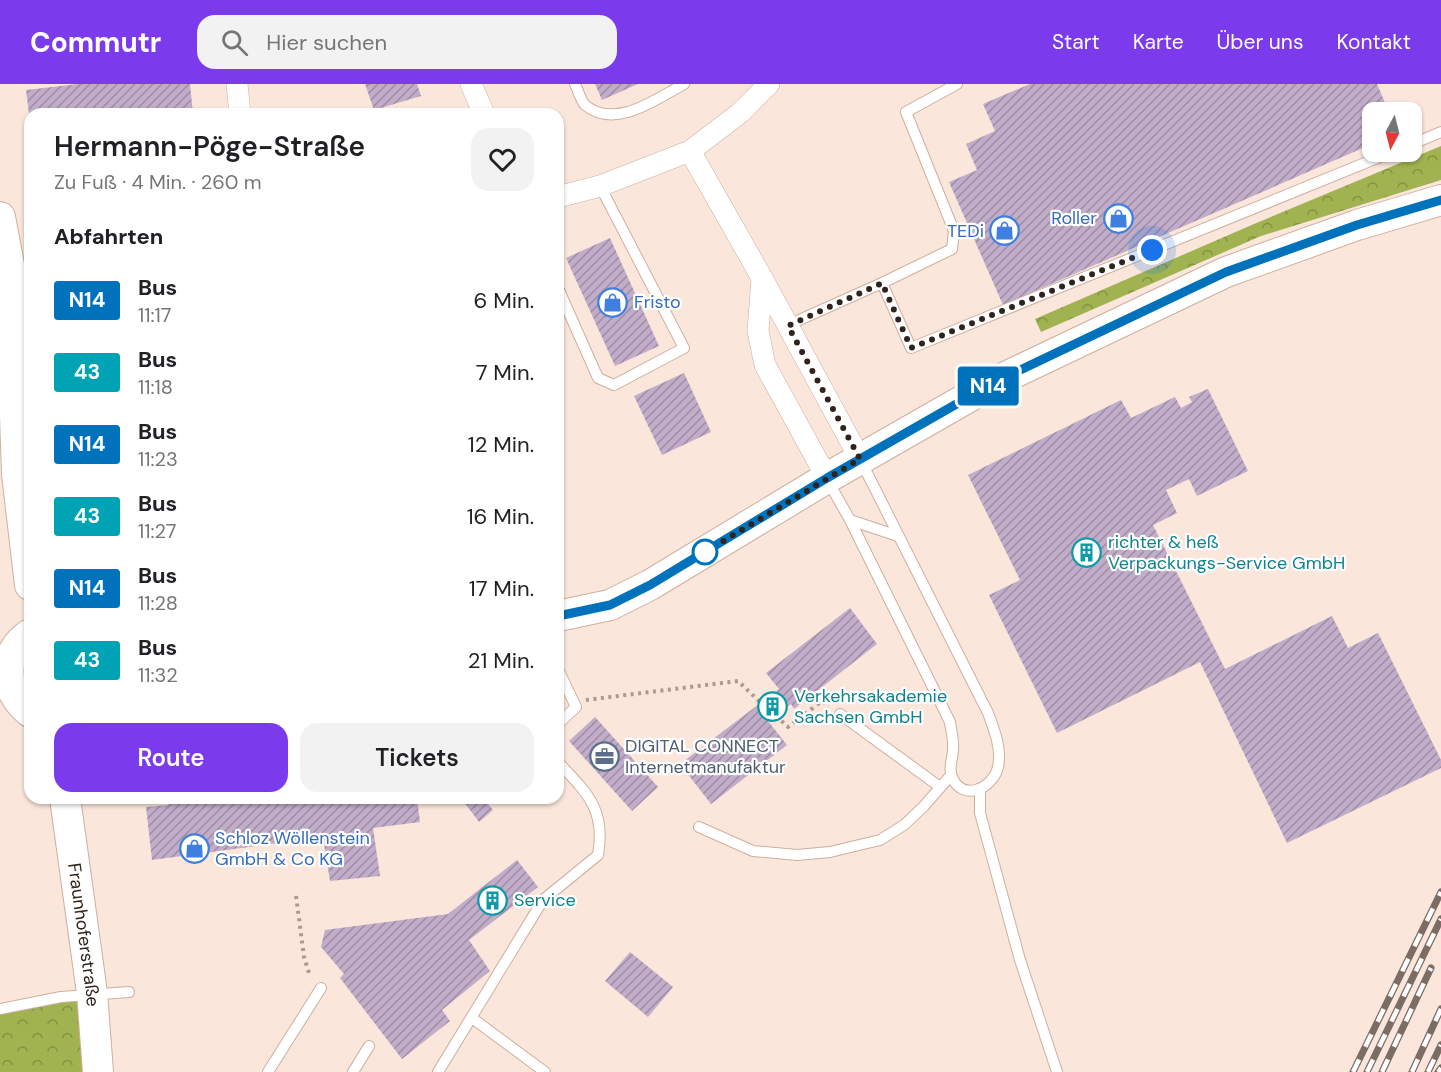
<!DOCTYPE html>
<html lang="de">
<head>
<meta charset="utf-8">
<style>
  :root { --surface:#fff; --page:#f2f2f2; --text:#202124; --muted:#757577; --accent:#7c3aed }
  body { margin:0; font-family:"DM Sans",sans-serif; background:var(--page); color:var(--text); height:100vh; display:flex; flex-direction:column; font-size:22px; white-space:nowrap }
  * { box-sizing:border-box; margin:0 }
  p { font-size:20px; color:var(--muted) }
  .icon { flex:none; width:33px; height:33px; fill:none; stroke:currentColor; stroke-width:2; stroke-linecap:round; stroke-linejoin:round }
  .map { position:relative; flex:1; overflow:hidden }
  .drawer { position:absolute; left:24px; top:24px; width:540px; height:696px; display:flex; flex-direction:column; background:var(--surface); border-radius:18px; box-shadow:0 2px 4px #0004 }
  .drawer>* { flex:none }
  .badge { padding:0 12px; border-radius:4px; font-size:21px; line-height:39px }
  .needle { width:39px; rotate:187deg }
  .fabs { position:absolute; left:1362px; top:18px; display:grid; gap:12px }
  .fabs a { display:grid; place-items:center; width:60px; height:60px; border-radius:12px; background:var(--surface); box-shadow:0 2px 4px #0004; font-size:30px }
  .you { position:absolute; width:30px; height:30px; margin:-15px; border:4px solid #fff; border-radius:50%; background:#1a73e8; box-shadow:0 0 0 9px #1a73e833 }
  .map>.badge { position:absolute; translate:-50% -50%; box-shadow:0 0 0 3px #fff }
  h2 { padding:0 30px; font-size:22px; line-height:54px }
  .round { display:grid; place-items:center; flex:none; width:63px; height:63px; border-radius:18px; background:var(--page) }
  .head { display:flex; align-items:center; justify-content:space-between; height:102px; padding:0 30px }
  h1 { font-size:28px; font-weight:600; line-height:45px }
  .cta { display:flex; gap:12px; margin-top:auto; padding:12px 30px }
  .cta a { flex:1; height:69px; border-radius:18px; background:var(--accent); color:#fff; font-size:24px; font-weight:600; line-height:69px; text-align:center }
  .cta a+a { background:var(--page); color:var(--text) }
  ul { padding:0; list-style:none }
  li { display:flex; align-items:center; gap:18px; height:72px; padding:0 30px }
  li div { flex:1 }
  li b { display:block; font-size:22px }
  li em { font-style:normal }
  li .badge { min-width:66px; font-weight:700; text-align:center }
  header { display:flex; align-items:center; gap:36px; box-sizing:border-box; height:84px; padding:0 30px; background:var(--accent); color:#fff }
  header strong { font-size:28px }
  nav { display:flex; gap:33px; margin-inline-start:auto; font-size:21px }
  .search { width:420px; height:54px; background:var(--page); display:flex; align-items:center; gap:15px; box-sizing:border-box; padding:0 21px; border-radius:18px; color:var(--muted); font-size:22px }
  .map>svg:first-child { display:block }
</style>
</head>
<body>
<header>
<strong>Commutr</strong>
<div class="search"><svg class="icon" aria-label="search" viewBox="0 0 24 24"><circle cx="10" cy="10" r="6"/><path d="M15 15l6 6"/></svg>Hier suchen</div>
<nav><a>Start</a><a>Karte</a><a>Über uns</a><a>Kontakt</a></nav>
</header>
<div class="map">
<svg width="1441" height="988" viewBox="0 0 1441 988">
  <defs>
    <pattern id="forest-crowns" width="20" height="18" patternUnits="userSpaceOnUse" patternTransform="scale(1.5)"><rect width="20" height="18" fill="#a0b350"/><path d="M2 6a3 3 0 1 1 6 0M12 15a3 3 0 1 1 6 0" fill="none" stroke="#839142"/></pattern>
    <pattern id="building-hatch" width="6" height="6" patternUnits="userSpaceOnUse" patternTransform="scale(1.5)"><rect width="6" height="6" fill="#c1adc9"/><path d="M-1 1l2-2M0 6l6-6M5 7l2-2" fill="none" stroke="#9d8ca2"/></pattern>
  </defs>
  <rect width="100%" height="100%" fill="#fae6db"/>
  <path fill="url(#forest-crowns)" d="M1441,62V96L1261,152L1041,248L1035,235L1254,140Z
    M92,909L98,988H0V925Z"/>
  <path fill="url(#building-hatch)" d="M78,0H190L193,30H29L26,6Z
    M365,0H417L421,12L374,26Z
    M595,0H638L602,16Z
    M1030,0H1377L1389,28H1372V60L1003,221L949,98L977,86L966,60L995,47L983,20Z
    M610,154L659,262L615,282L566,174Z
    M684,289L711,348L662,371L634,312Z
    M1208,305L1248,387L1197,412L1189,395L1166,406L1177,429L1153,441L1225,585L1332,532L1348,564L1378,549L1441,676V684L1287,759L1200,578L1057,649L989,511L1020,496L968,391L1121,316L1131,334L1175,313L1181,324L1192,318L1189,313Z
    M850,524L877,560L794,625L791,620L768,637L787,661L711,720L680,680L779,605L766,589Z
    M595,633L658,703L632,727L569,657Z
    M168,714H417L420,738L373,744L380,792L330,797L323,753L152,776L146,723L169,721Z
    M461,714H483L493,726L479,738Z
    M517,776L538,803L469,856L490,887L442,926L450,937L402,975L340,894L344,890L321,863L325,846L448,830Z
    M630,868L673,903L648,933L605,897Z"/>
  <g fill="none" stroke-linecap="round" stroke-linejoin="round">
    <defs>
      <path id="lane" d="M575,0C578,6 581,17 585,21C615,46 656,15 684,0
        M1412,60L1441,48
        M882,199L911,264L1392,68
        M558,204L598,294L614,301L684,264L600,102
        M788,241L882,199L952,165L954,147L906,28L957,0
        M828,397L850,436L950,638C951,647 954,656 953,665C953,674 948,684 952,693C962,718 993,705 998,683C1002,665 994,645 988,629L861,377
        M850,436L898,452
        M558,585L576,623L558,640
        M840,630L940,703
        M980,706V729L1020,876L1057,988
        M699,743L753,767L797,771L830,768L880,756L904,741L924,722L951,691
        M0,925L61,913L129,908
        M472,934L545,988
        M268,988L321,904
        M353,988L369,962
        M438,988L543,816L598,771C606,725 587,709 558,678"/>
      <path id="street" d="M237,0L240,30
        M471,0L484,30
        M690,67L762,194L860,375
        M558,113L600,102L690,67L740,29L769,0
        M762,194L758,247L765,281L827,394"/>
      <g id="secondary">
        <path d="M0,133L10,186L17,390L30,501"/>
        <path d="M558,532L610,521L650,501L827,394L995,298L1226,188L1357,141L1441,116"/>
        <path d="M30,550C0,570 3,607 30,628"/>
        <path id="s1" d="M65,714L92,909L98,988"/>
      </g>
    </defs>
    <use href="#lane" stroke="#cfaf9d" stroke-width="12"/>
    <use href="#street" stroke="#cfaf9d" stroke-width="22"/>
    <use href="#secondary" stroke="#cfaf9d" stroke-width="32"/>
    <path stroke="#ab9a91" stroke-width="4" stroke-dasharray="3 4.5" stroke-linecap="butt" d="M586,616L738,597L761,619
      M776,632L788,643L822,617L829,622
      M296,812L304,873L309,889"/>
    <use href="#lane" stroke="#fff" stroke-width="10"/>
    <use href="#street" stroke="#fff" stroke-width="21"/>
    <use href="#secondary" stroke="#fff" stroke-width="30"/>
    <defs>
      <path id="rail" d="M1353,988L1441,808
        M1367,988L1441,835
        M1382,988L1431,884
        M1412,988L1441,925
        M1428,988L1441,961
        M1438,988L1441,984"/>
    </defs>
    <use href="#rail" stroke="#7b6c64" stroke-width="7"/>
    <use href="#rail" stroke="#fff" stroke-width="4.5" stroke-dasharray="14" stroke-linecap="butt"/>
  </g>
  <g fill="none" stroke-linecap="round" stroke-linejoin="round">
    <defs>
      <path id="line" d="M558,532L610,521L650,501L827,394L995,298L1226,188L1357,141L1441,116"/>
    </defs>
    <use href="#line" stroke="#fff" stroke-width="14"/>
    <use href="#line" stroke="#0072bc" stroke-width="9"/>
    <path stroke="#2f231c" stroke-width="6" stroke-dasharray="0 10.8" d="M705,468L860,375L788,242L882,199L911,264L1152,166"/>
  </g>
  <defs>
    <symbol id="shop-ring" viewBox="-11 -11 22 22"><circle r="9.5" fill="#fff" stroke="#3f7fe0" stroke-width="1.5"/><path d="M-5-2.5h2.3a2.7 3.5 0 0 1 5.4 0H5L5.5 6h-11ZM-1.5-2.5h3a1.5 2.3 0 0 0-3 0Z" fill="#3f7fe0"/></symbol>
    <symbol id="building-ring" viewBox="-11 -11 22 22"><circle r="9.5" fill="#fff" stroke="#0f9aa8" stroke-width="1.5"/><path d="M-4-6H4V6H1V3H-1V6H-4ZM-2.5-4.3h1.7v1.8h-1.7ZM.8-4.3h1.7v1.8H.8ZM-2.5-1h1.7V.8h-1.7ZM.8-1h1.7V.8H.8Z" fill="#0f9aa8"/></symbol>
    <symbol id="office-ring" viewBox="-11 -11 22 22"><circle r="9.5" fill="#fff" stroke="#5c6f8a" stroke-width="1.5"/><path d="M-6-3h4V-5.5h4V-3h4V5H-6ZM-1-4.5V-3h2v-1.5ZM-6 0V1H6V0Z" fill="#5c6f8a"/></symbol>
  </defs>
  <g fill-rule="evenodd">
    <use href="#shop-ring" x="1102" y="118" width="33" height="33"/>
    <use href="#shop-ring" x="988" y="130" width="33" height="33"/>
    <use href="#shop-ring" x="596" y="202" width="33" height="33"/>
    <use href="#building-ring" x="1070" y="452" width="33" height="33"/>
    <use href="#building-ring" x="756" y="606" width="33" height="33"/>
    <use href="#office-ring" x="588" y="656" width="33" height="33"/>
    <use href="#shop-ring" x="178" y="748" width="33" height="33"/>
    <use href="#building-ring" x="476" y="800" width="33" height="33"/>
  </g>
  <circle fill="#fff" stroke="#0072bc" stroke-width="3" cx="705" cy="468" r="12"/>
  <g text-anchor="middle" stroke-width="4.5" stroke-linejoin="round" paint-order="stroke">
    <g font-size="18" fill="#366cbe" stroke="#fff" text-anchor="end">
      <text x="1097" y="140">Roller</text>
      <text x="984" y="153">TEDi</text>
      <text x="634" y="224" text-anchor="start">Fristo</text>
      <text x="215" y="760" text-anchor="start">Schloz Wöllenstein<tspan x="215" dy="21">GmbH &amp; Co KG</tspan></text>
    </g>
    <g font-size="18" fill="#0d838f" stroke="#fff" text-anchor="start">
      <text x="1108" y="464">richter &amp; heß<tspan x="1108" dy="21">Verpackungs-Service GmbH</tspan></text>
      <text x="794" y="618">Verkehrsakademie<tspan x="794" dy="21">Sachsen GmbH</tspan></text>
      <text x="514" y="822">Service</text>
    </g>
    <g font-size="18" fill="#4e5e75" stroke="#fff" text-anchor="start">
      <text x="625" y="668">DIGITAL CONNECT<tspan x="625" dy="21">Internetmanufaktur</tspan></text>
    </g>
    <g font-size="18" fill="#2f231c" stroke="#fff">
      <text dy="6" stroke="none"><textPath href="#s1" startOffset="138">Fraunhoferstraße</textPath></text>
    </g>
  </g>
</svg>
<div class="fabs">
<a><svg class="needle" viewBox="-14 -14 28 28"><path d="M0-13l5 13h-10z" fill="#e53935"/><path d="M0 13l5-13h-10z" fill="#757577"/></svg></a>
</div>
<div class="you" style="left:1152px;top:166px"></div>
<b class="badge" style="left:988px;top:302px;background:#0072bc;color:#fff">N14</b>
<section class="drawer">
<div class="head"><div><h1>Hermann-Pöge-Straße</h1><p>Zu Fuß · 4 Min. · 260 m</p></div><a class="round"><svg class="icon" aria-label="heart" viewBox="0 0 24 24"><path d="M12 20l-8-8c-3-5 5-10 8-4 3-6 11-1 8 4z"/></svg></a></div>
<h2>Abfahrten</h2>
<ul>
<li><span class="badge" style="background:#0072bc;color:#fff">N14</span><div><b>Bus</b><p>11:17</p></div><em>6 Min.</em></li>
<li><span class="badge" style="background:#00a3b4;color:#fff">43</span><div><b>Bus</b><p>11:18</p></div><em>7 Min.</em></li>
<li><span class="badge" style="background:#0072bc;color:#fff">N14</span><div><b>Bus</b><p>11:23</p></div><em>12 Min.</em></li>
<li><span class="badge" style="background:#00a3b4;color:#fff">43</span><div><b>Bus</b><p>11:27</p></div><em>16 Min.</em></li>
<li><span class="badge" style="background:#0072bc;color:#fff">N14</span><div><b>Bus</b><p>11:28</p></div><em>17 Min.</em></li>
<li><span class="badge" style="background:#00a3b4;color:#fff">43</span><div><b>Bus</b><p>11:32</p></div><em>21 Min.</em></li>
</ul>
<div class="cta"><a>Route</a><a>Tickets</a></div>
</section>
</div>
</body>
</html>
